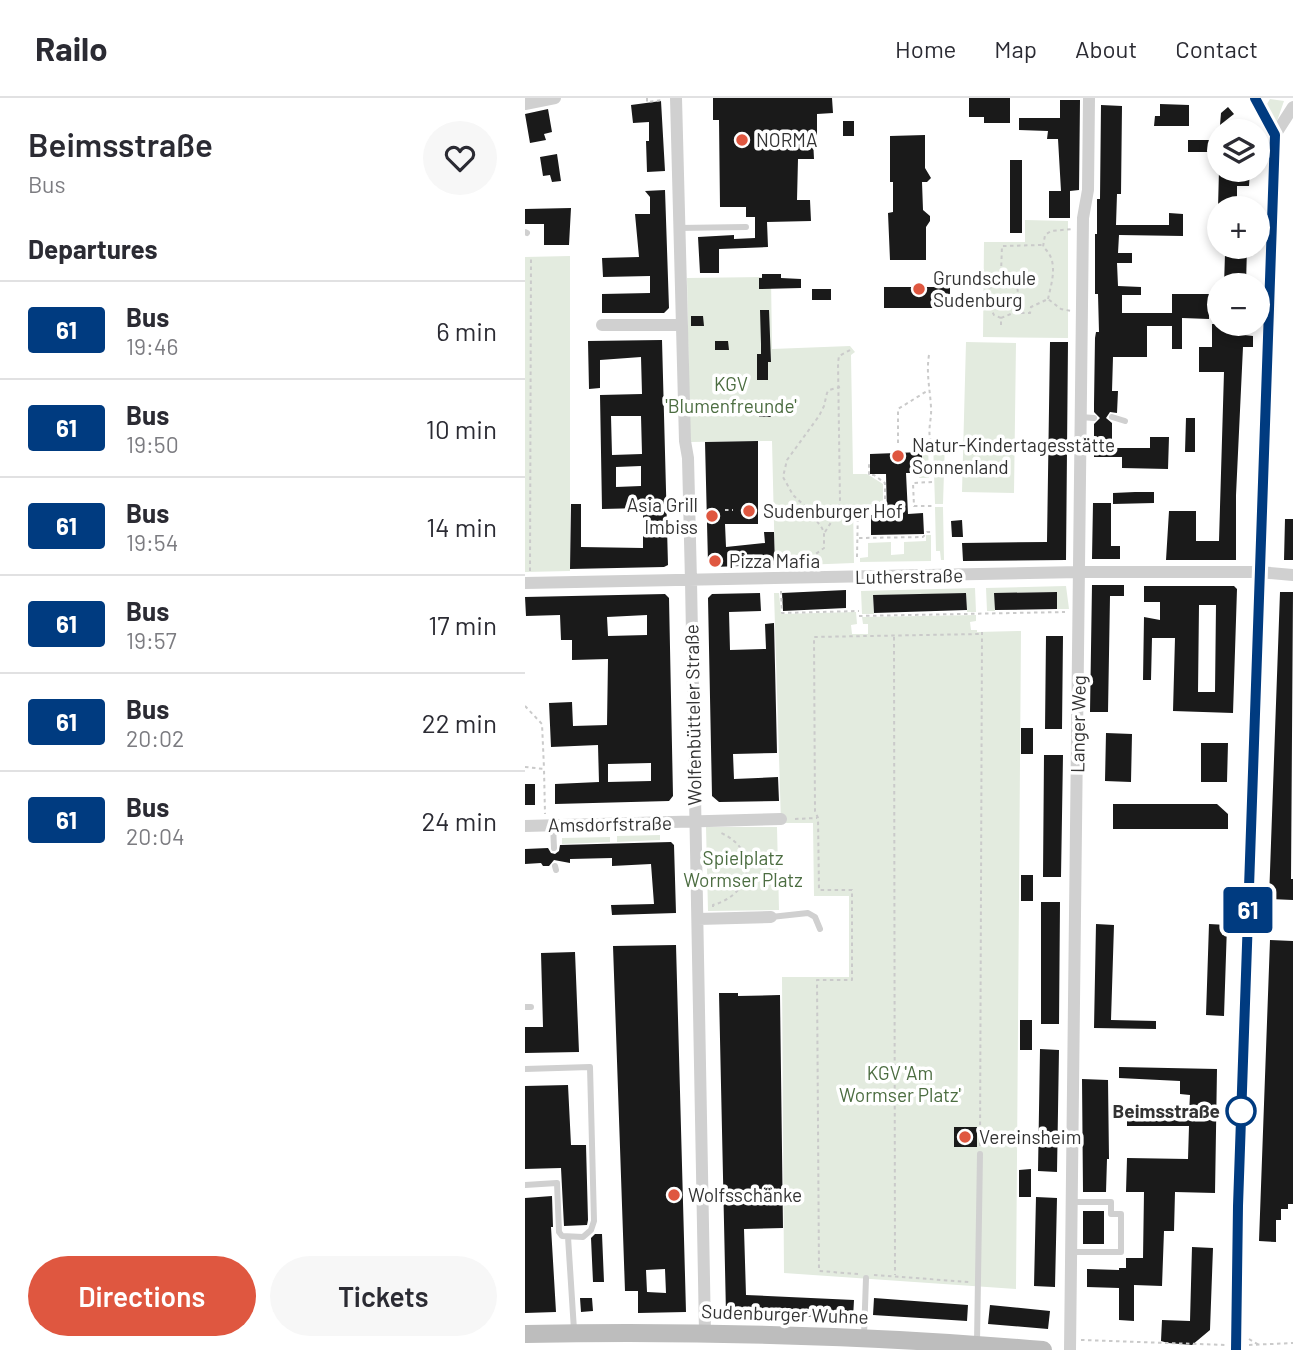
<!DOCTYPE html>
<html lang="en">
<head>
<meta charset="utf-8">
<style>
  :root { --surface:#fff; --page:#f7f7f7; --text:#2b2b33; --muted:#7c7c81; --line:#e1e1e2; --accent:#df5740 }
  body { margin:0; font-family:Barlow,sans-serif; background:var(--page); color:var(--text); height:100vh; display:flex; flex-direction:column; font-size:26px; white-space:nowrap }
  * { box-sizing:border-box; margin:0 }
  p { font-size:23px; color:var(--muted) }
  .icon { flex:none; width:38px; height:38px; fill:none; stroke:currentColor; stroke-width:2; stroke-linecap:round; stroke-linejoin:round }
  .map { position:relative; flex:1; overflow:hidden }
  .side { display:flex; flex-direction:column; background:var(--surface); width:525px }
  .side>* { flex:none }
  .badge { padding:0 14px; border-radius:5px; font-size:24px; line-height:46px }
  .tools { position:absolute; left:682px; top:21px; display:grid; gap:14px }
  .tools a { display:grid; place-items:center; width:63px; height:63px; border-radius:50%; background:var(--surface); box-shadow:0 4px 10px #0003; font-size:35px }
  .map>.badge { position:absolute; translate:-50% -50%; box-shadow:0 0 0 4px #fff }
  h2 { padding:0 28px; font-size:26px; line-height:63px }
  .round { display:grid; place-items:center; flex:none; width:74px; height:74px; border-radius:37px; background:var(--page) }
  .overview { display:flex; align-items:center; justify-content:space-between; height:119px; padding:0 28px }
  h1 { font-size:33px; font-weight:600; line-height:52px }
  .button { display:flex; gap:14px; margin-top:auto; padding:14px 28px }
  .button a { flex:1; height:80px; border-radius:42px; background:var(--accent); color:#fff; font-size:28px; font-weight:600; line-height:80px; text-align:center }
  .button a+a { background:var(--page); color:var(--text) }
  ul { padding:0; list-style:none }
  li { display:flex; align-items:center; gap:21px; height:98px; padding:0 28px; border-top:2px solid var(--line) }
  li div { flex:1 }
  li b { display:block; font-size:26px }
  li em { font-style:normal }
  li .badge { min-width:77px; font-weight:700; text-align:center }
  header { display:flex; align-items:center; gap:42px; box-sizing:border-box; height:98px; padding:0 35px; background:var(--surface); border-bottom:2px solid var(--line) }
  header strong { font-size:33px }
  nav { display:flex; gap:38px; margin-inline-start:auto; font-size:24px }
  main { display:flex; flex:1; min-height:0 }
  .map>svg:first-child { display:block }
</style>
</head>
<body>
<header>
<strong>Railo</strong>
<nav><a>Home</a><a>Map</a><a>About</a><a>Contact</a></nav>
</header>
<main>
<section class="side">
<div class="overview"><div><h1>Beimsstraße</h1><p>Bus</p></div><a class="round"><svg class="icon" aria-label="heart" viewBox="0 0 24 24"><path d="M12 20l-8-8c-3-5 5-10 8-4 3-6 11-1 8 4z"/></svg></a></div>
<h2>Departures</h2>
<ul>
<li><span class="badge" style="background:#003b80;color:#fff">61</span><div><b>Bus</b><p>19:46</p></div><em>6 min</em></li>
<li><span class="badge" style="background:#003b80;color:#fff">61</span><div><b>Bus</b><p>19:50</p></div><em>10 min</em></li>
<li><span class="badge" style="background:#003b80;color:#fff">61</span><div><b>Bus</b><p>19:54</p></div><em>14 min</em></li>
<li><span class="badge" style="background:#003b80;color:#fff">61</span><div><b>Bus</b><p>19:57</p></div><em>17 min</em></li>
<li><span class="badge" style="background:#003b80;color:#fff">61</span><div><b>Bus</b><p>20:02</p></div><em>22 min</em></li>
<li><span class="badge" style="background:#003b80;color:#fff">61</span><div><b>Bus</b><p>20:04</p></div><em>24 min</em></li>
</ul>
<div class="button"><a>Directions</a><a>Tickets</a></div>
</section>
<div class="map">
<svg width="768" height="1252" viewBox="0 0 768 1252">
  <rect width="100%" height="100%" fill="#fff"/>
  <path fill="#e3ebdf" d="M745,1L759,3L752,23L746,22L742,6Z
    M500,122L543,123V240L458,239L459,144H500Z
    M45,158V473L0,474V159Z
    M246,179L247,251L325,248L330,254L326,257L328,376H342L358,386V406L328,407L329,465L250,468L247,343L165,344L162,180Z
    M441,244L491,245L489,395L437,394Z
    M408,342H420L418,406H410Z
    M403,346L404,380H394V375L397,374V347Z
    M410,409H418L419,462H416L415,453H411Z
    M401,437H406V463L335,464V460L343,459V445L366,444V457L379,456V444L401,443Z
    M541,488L544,511H532V494L470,495V513H462L461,490Z
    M450,490L451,514H442L441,495L348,498L349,516H337L336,493Z
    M249,495H254L256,516L331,514L332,526L326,527L327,536H343V526H338L337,519L451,517V523L445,524L446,532H452V534L496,533L491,1191L259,1175L257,879H324V798H289L288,725H256Z
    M181,729H252L254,812L183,813Z
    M135,737V742L92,744V738Z
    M85,739V744L37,746V740Z"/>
  <path fill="#1a1a1a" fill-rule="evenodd" d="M188,0H307L308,15L292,16V41H288L289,61H273L272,102H285L286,123L242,124L243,149L194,151V175H175L173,139L209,137V141L230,140V119H221V109H195L194,22H188Z
    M444,0H485V25H459V19H444Z
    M535,2H555L554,92L545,93V120H524V93H536L533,41H522L523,33L494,32V20H535Z
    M136,3L140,73L122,74L121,43H124V24L108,25L106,7Z
    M635,6L664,7V28H629L630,18H635Z
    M576,7L597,8L596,96H592L591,127H644V115L658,116V138L594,137L593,155H607V165H592L593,188L616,189V197H597V215H647V196H684V221L657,220V251H647V228H622V259H588L587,293H593L592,315L585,314L581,320L587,325V350H625V339H644L643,371L597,370V359H569V326L575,320L569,314V306L570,240L571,234H574L573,196H570V136H572V101H575Z
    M703,9L709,16L695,27L696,15Z
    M23,11L27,34L19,36L21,42L5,45L0,16Z
    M318,23H329V38H318Z
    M400,37V70L406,80L402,84H397L398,112L405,118V123L401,129V162H365L363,115L368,114V84H365V38Z
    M663,42H695V54H663Z
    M32,56L36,83L27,84L25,77L18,78L15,59Z
    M485,62H497V135H485Z
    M694,72H725L724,88H712V110H693Z
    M140,92L144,210L139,215H77V196L125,195V178L78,179L77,160L114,159L110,116H125V99L120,93Z
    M46,110L44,147H19V126H0V111Z
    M704,149H722L721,187H699L700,156L704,157Z
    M237,176H256V180L276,181V190L234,191V180H237Z
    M359,189H425V210H359Z
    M287,191H306V202H287Z
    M235,212H244L246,264H243V282H232V256H236V246Z
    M166,218H178L179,228H166Z
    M687,226H720L719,237L728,238V249H718L711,397V462H641L644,413H671V443H694L699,274H674V249H687Z
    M137,242L143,467L139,469L45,471L46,406H56V449L118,450V410L77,411L75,297L117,296L116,259L75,262V290L64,291L63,243ZM86,318H116L117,356L87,357ZM116,368V388L91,389V369Z
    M190,243H203L204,252H190Z
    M525,244H543L541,462L438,463L437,445L522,444Z
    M234,308H246V319H234Z
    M661,320H670V354H660Z
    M233,343V426H200L201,449L240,445L239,434H249L250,467L187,469L183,465L180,344Z
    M397,354V375H381L383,416L398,415L399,436L346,437V417L362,416L361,376H345V356Z
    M610,394H629V405L588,406V395Z
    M568,405H586V448H595V461H567Z
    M760,421H768V462H759Z
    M437,422L438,439H427L426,423Z
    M567,487H599V498H585L583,614H565Z
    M619,488H709L712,491L708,615L648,613L650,540H627L626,582H618L619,519L635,522V504H619ZM674,507H691L690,594H673Z
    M321,492V510L258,513L257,495Z
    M532,494V511L470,512L469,495Z
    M755,494H768L766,781H768V802L744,801Z
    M235,495L236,513L204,514L205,552L241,551L240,526L249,525L252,655L208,656L209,681L253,679L254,703L194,704L187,698L183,500L187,496Z
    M441,495L442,512L349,515L348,497Z
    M140,496L144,500L148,698L144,703L30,706V686L74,684L73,647L26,649L24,605L47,604L48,628L82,627L83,561L47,562V542H36L35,517L1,518L0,499ZM122,517V537L83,538L82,519ZM126,665V683L83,684V666Z
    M521,538H538L537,631H520Z
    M496,630H508V656H496Z
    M581,635L607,636L606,684L580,683Z
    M676,645H703L702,684H676Z
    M519,657H538L536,779H518Z
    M0,686H10V707H0Z
    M588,706H692L703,716V731H588Z
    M146,744L149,747L151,815L87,817L86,807L129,806L126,766L87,768V760L45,761V765L29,762L24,768H18L16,765L0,766V751L23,750L26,755L30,756L34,753L35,747Z
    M496,777H508V803H496Z
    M516,804H535L534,926H516Z
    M571,826L589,827L586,922L631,923V931L569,930Z
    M684,826L702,827L699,918L681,917Z
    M745,842L768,843V1106H763V1111H756V1122H751V1144L734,1143Z
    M151,847L161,1214L113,1215V1193H100L88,848ZM140,1171L141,1195L122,1194L121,1172Z
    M50,854L54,954L0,955V929H18L16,855Z
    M194,895H213V898L255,897L258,1130L219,1131L221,1197L329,1202L328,1220L201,1216Z
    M495,922H507V952H495Z
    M515,951L534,952L532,1074L513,1073Z
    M594,969L692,971L690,1095L650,1094L649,1133H639L637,1188L609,1187V1223L594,1222V1190L562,1189V1171L594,1172V1170H601V1160H618L619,1094H601L602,1060L663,1061L664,1028H602V1015H664L665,997L655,996V983L594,980Z
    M557,981L583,982L584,1061H582L581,1094H558Z
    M43,987L46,1047H61L63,1122L62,1127L39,1128L36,1070L0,1071V988Z
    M429,1029H452V1049H429Z
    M506,1071V1099H494V1072Z
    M27,1098L28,1129H26L31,1214L0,1215V1100Z
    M511,1099L532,1100L530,1189L509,1188Z
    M558,1113H579V1146H558Z
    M70,1136H77L79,1184H68L66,1140Z
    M667,1149L688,1150L685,1232L667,1247L643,1245L636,1243L637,1222L665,1223Z
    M55,1200H67L68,1213L56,1214Z
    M349,1200L443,1207L442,1223L348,1217Z
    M465,1207L525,1213L523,1231L463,1226Z"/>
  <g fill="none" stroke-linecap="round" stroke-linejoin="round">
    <path stroke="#cacaca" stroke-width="2" stroke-dasharray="3.5 3.5" stroke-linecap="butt" d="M122,0V4L138,2
      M476,175L477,148L517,147
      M523,201C527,183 534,162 518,149L520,137L526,133L547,131
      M476,220L469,217C463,206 462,186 472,178L487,179C496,189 493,204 488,215
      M476,227V220L488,215H505L506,209L523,201L536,211L546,213
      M404,257C401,275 405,291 406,309C407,322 402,331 406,344
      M373,345V311L402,293
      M387,345L388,355
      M407,384L388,385L389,408H407
      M200,412H208
      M300,434L312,415L315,404L313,265L314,258L327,251
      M334,440L398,439L402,434H408
      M332,459L333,409L360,408V385L349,377H344V363
      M289,468L288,458L299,450V435L297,430L282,410L268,397L258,379L262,362L294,318L299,308L302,295L304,292L315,289
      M5,473L6,160
      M256,493L257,515L334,513
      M334,518L540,514
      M369,539L370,1177
      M0,608L17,626L19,670
      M0,669L19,671L20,716
      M270,721L292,720
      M188,809V807C228,796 235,752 196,735
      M455,1048L457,534
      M333,1176L294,1173L292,882H327V792H294L293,720L290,713L289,539L457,536
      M349,1177L444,1184
      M724,1241L734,1247
      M556,1242L701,1247
      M724,1247L768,1245"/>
    <path stroke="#d0d0d0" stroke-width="6" d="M154,130L221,129
      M0,134L2,135
      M555,319L569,320
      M587,319L600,323
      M28,727L29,750
      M30,768L31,772
      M246,819L283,815L290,819L295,831
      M0,909H6
      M0,971L65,969L69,1123L66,1132L58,1139L37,1138L34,1134L32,1085L0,1087
      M43,1139L49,1232
      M546,1154H596V1116H586V1104H546
      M339,1238L341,1180
      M452,1244L455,1056"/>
    <path stroke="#d0d0d0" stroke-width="12" d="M151,0L160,343L163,360L166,483L180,1235
      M0,6L30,0
      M750,37L768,9
      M77,227H157
      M0,485L555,474H734L768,477
      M0,728L256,721
      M173,821L246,819
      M545,1252L558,120L563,92L564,0
      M711,1252L713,1108L750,37L730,0"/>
    <path stroke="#bdbdbd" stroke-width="18" d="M0,1236C173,1233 345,1237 518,1252"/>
  </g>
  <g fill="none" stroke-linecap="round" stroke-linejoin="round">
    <defs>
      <path id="line" d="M711,1252L713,1108L750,37L730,0"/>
    </defs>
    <use href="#line" stroke="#fff" stroke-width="16"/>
    <use href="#line" stroke="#003b80" stroke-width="10"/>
  </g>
  <g fill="#df5740" stroke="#fff" stroke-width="2.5">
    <circle cx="217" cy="42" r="7"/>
    <circle cx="394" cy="191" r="7"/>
    <circle cx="373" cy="358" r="7"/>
    <circle cx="224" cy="413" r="7"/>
    <circle cx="187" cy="418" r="7"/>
    <circle cx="190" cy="463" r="7"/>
    <circle cx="440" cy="1039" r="7"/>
    <circle cx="149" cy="1097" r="7"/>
  </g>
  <circle fill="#fff" stroke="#003b80" stroke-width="3.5" cx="716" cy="1013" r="14"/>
  <g text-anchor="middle" stroke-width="7" stroke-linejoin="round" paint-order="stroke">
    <g font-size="19" fill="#333" stroke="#fff" text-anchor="start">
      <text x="231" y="49">NORMA</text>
      <text x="408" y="187">Grundschule<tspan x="408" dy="22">Sudenburg</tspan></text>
      <text x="387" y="354">Natur-Kindertagesstätte<tspan x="387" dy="22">Sonnenland</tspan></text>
      <text x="173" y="414" text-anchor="end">Asia Grill<tspan x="173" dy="22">Imbiss</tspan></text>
      <text x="238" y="420">Sudenburger Hof</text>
      <text x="204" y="470">Pizza Mafia</text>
      <text x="454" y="1046">Vereinsheim</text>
      <text x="163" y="1104">Wolfsschänke</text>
    </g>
    <g font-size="19" fill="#4c6d41" stroke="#fff">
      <text x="206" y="293">KGV<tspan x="206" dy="22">'Blumenfreunde'</tspan></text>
      <text x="218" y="767">Spielplatz<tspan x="218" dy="22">Wormser Platz</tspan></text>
      <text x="375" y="982">KGV 'Am<tspan x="375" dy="22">Wormser Platz'</tspan></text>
    </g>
    <g font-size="19" fill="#333" stroke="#fff">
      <text transform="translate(384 478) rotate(-1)" y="7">Lutherstraße</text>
      <text transform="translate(168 617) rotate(-91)" y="7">Wolfenbütteler Straße</text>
      <text transform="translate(553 626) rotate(-89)" y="7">Langer Weg</text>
      <text transform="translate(85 726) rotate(-1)" y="7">Amsdorfstraße</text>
      <text transform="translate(260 1216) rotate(2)" y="7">Sudenburger Wuhne</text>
    </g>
    <g font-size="19" font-weight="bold" fill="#333" stroke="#fff" text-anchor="end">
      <text x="695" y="1020">Beimsstraße</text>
    </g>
  </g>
</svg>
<div class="tools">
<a><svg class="icon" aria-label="layers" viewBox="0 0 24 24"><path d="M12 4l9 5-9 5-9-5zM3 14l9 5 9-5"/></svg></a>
<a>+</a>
<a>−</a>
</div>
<b class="badge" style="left:723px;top:812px;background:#003b80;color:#fff">61</b>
</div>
</main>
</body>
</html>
